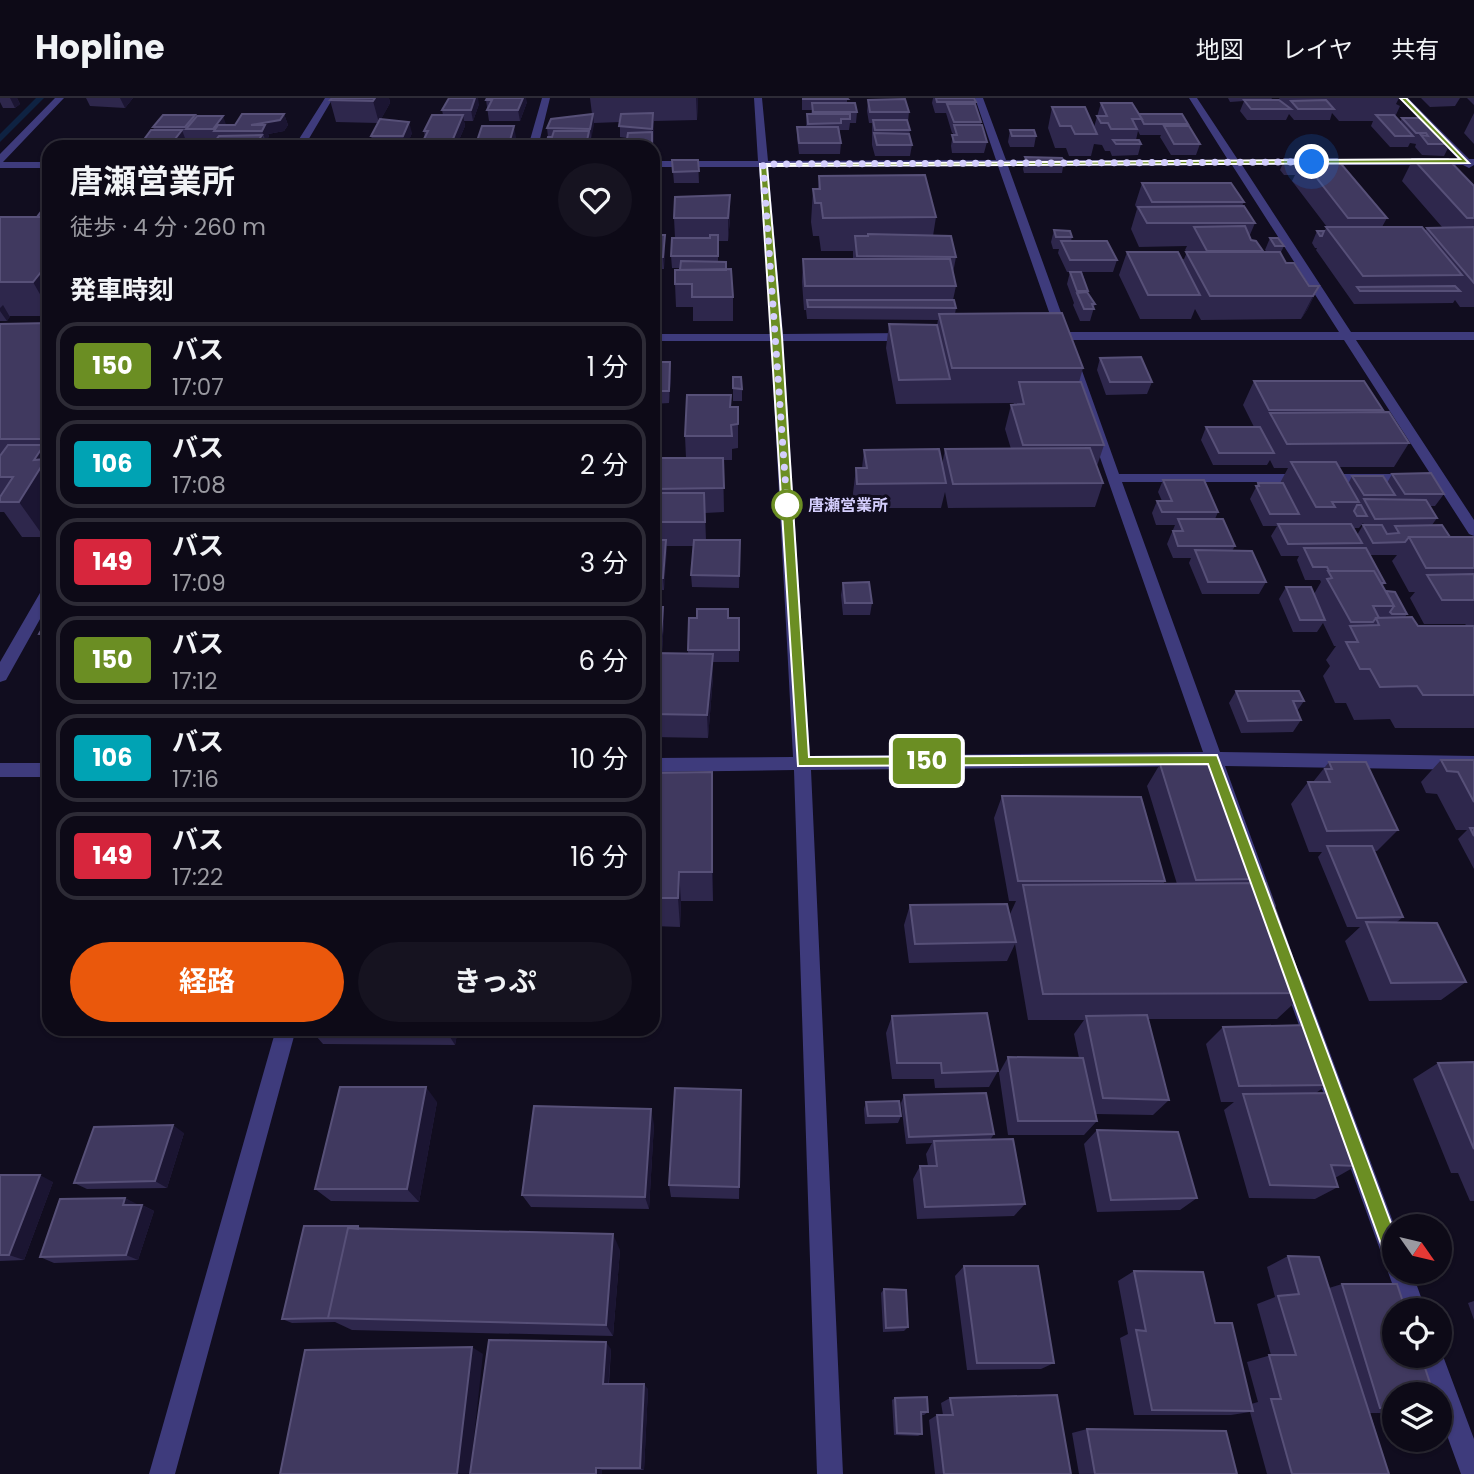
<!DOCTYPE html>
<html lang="ja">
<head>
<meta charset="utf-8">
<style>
  :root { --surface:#0d0a17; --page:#161320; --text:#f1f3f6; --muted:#9a9aa1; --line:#2d2b36; --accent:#ea580c }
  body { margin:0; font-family:Poppins,"Noto Sans JP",sans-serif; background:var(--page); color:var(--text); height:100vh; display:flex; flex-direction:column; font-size:26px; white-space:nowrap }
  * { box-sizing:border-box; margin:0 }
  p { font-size:23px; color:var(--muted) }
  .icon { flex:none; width:38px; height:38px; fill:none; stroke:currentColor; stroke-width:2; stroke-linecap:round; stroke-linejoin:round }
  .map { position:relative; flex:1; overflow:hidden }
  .details { position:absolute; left:42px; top:42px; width:618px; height:896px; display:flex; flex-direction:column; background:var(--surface); border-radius:21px; box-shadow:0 2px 5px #0004,0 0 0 2px var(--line) }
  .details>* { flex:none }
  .badge { padding:0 14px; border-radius:5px; font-size:24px; line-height:46px }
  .needle { width:46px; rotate:124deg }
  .controls { position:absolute; left:1382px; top:1116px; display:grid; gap:14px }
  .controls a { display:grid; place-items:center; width:70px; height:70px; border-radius:50%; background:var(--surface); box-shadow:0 2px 5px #0004,0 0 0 2px var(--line); font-size:35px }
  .you { position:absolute; width:35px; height:35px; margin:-18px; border:5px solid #fff; border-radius:50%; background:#1a73e8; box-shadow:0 0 0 10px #1a73e833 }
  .map>.badge { position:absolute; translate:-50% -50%; box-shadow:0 0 0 4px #fff }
  h2 { padding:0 28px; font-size:26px; line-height:63px }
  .round { display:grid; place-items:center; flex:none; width:74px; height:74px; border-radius:37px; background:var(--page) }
  .head { display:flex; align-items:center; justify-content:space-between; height:119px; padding:0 28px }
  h1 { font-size:33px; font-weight:700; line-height:52px }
  .button { display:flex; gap:14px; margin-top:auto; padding:14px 28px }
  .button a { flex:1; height:80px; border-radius:42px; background:var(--accent); color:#fff; font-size:28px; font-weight:700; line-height:80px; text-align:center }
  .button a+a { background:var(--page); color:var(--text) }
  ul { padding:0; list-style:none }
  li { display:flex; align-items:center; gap:21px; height:88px; margin:0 14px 10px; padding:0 14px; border:4px solid var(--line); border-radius:21px }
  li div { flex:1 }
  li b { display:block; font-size:26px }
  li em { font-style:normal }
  li .badge { min-width:77px; font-weight:700; text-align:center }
  header { display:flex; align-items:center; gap:42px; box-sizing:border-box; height:98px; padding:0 35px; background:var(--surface); border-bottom:2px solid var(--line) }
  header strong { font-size:33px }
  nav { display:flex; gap:38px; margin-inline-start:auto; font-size:24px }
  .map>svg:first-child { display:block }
</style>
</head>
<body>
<header>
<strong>Hopline</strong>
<nav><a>地図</a><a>レイヤ</a><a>共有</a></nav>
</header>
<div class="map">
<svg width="1474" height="1376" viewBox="0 0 1474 1376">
  <rect width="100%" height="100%" fill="#110d1f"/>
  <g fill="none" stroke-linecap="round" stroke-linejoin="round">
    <path fill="#0e2242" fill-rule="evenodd" d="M36,0H44L0,44V36Z"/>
    <path fill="#3e3b7c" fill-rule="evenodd" d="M55,0H64L3,64H49V70H0V56Z
      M325,0H333L304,49H294Z
      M542,0H550L538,49H528Z
      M754,0H762L768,63L996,62L975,0H983L1006,62H1228L1189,0H1197L1238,62L1458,61L1399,0H1408L1469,61H1474V67L1469,70L1463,67H1242L1351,234H1474V242H1356L1474,422V438L1469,436L1344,242H1071L1119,376H1411L1418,380L1411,384H1122L1220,654L1474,658V672L1225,668L1276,808L1273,814L1266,816L1259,814L1256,808L1208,668L811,672L843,1376H817L794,672L653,674V660L793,659L771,243H653V236H771L759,69H653V63H758ZM1232,67L1339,234H1068L1008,68ZM998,68L1056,234L1049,238L1059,242L1203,654L810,658L783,243H908L914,239L908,235L783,236L768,69Z
      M49,487V505L6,582L0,584V564L44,488Z
      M0,665H49V679H0Z
      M1292,871L1299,874L1302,880L1395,1129V1174H1412L1426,1213H1402L1388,1174L1390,1170L1383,1160L1282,880L1285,874Z
      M276,931H296L175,1376H149Z
      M1440,1250L1474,1341V1376H1461L1440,1318V1297H1433L1419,1258H1440Z"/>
  </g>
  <path fill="#2e274c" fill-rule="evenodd" d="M0,0H17L20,6L15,10H3L0,4Z
    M86,0H133L125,10L90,8Z
    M389,0L390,5L381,21L412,35L406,49H374L371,38L378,25L336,24L330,2Z
    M590,0H698L697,22L654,23L653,57V49H626L627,40L620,39V24L594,25L589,49H546L548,39L547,30L592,16Z
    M802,0H847V5L857,14L856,25H850L849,32H840V36L841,45L840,56H799L797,40V29H806L807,16H811L812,12H802Z
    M933,0H974L976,4L975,7L981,24V27L987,44L984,55H952L951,48L953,35H952L946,15H935L932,5Z
    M1228,0H1272L1271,2L1282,5L1279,0H1399L1396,6L1400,8L1395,19L1400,24L1402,20L1450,46L1444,58L1422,57L1415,49L1416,46L1410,45L1408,49H1390L1371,28L1373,23H1339L1332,15L1330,22H1294L1289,16L1286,22H1247L1240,13L1244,3L1230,4Z
    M1421,0H1460L1455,8L1430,9Z
    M1467,0H1474V7Z
    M486,2L527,4L520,23H489Z
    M868,2L909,14L908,24L910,32L909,38L912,47L910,58H875L872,47V25H869L867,13Z
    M1101,5L1138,16L1188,26L1187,28L1200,46L1196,57H1171L1160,39L1161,37H1140L1138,33L1136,42L1141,46L1138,57L1112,58L1110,53H1105L1102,47L1094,46L1091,58H1069L1066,50H1055L1048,30L1052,9L1094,29Z
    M479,6L473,23H464L465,28L456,49H426L424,33L443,17L442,12Z
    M1474,15V46L1464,35Z
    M284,16L288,27L284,33L268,36L269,38L266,44H264L265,49H217L215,43L216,42H191L190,40H185L186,43L183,49H141L140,47L154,32L153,29L196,19L226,27H235Z
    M1010,32L1036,38L1034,49H1010L1008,44Z
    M516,39L513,49H477L476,46Z
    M1025,59L1064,63L1062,75H1024L1023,71Z
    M653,61H655L656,71L660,94L658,109L660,120L659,137H665V149L664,171H653Z
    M1285,61H1302L1387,120L1382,129L1425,133L1427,130L1442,129L1402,83L1413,61L1474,88V209H1460L1455,202L1453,205L1354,206L1316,152L1317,150H1315L1312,145L1317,133H1324L1327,129L1292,83L1295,77H1284L1280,72Z
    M672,62H698L699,85H674Z
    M819,78L936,119L933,138L956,159L953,175L956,188L953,202L956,210L955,216L1083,270L1079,284L1104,347L1097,368L1103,385L1095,409L948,410L945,394L941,410H854L853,395L856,370H862L864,352L942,367L945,351H1011L1005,331L1011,307H1013L1014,305L896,306L886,250L889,226L937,227L938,222L807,221L806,212H804L802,184L803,161H853V153H821L819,138H813L811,124L813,91H818Z
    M1142,85L1244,104L1242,108L1255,125L1249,139L1251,142L1263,153L1262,154H1267L1265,152L1270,140L1284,148L1280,156L1286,165L1309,188H1319L1307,212L1301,221L1201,222L1195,211L1191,221H1140L1119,177L1127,154L1181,161H1184L1187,154L1185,152L1187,148L1139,149L1131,131L1137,111L1135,107Z
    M730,97V120L728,143H718V164L726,172L733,199V223H693V209H676L675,186L680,170H672L671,158L675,140L674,120Z
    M49,103V218H10L7,223H0V119H37Z
    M1054,132L1072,139L1071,143L1117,162L1113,174H1082L1088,193L1087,195L1095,206L1090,223H1080L1073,207L1074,205L1067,186L1070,174H1067L1058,155L1059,151H1053L1051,144Z
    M49,225V430L44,439H22L4,414H0V226Z
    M1100,260L1152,284L1147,296L1106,297L1097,272Z
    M653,264H670L671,277L669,305L653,306Z
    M733,279L742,291V303H733Z
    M1254,283L1383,312L1382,314L1409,345L1394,369H1339L1348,386L1352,378L1387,385L1392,376L1444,396L1435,408H1430L1437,420L1432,427L1450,439H1474V630H1395L1390,621L1354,622L1346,605H1335L1323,578L1330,568L1326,562L1336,548H1334L1323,525L1317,534H1293L1279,501L1286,489L1314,496L1321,484L1320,482H1305L1297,462L1299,458H1281L1271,438L1277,428H1263L1250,401L1258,385H1280L1288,370H1274L1270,362L1267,367H1213L1201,342L1206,329H1254L1243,307ZM1363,425L1364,427H1363L1357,437L1353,430H1359ZM1370,457H1397L1392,463L1409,494H1415L1410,500L1424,526H1466L1464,528H1418L1405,519L1407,516L1386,493L1382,488L1385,485Z
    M731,297V309H738V350L732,351V362H723L724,414L705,415L706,442H740L739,490L692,489L691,477L693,448H666L664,492H653V360H686L685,338Z
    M1163,382L1218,414L1215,421L1235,448L1232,453L1266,484L1259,496H1202L1189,465L1191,460H1173L1167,446L1175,427H1156L1152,415L1157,403H1162L1158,394Z
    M843,485L872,505L870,517H843L841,497Z
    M653,509H663L664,522L662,555H688V552L729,520H739V564H713V579L708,640L653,639Z
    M49,519V549L39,536Z
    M1236,593L1304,603L1297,613L1301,622L1293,634L1241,635L1229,605Z
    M1441,662H1474V771L1458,741L1467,732H1456L1437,696L1426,695L1421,684Z
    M1329,664L1398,732L1377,753H1374L1403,819L1397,824L1466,884L1441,902L1369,903L1345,843L1360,829H1347L1318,759L1322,754H1309L1291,706L1308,684H1313Z
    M1160,666L1255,781L1251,785L1305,895L1277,921H1148L1169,1002L1153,1017L1096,1016L1097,1023L1084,1037H1008L999,975L1008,959L1079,960L1074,936L1084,922H1028L1015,846L1007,863L909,865L904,827L910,807L1010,816L1016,803H1009L994,720L1002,698L1165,783L1163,786H1177L1147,688Z
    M653,675L713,706V803H681L680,829L653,828Z
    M892,918L998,973L989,989L935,990L934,981H892L886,935Z
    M1223,929L1327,987L1316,995L1356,1068L1335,1080L1338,1089L1315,1101L1249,1100L1224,1012L1234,1004H1221L1206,946Z
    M310,931H458L455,947L323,946Z
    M1474,964V1103H1470L1458,1075H1451L1413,981L1438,965Z
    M741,992L739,1101L671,1099L669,1087Z
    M904,997L994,1036L990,1042L1025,1106L1014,1118L917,1121L913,1081L920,1068H928L926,1056L932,1045L906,1046L901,1005Z
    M437,1004L419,1104L331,1103L315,1091Z
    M866,1004L901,1018L898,1025L865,1026L864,1011Z
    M654,1026L649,1111L531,1109L522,1097Z
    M1097,1032L1197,1100L1180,1112L1097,1114L1084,1046Z
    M184,1035L167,1090L87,1091L74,1085Z
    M0,1077L53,1084L24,1162L0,1163Z
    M125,1100L137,1107H142L154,1113L138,1162L54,1165L40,1159Z
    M358,1128L362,1131L620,1152L613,1238L352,1232L335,1224L292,1225L282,1221Z
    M1288,1158L1329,1190L1342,1186L1395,1297V1315H1370L1389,1376H1267L1250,1314L1231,1317H1134L1120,1240L1128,1236L1118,1183L1134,1173L1215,1225L1251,1306L1258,1304L1247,1264L1271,1257L1257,1206L1275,1199L1267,1169Z
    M964,1168L1054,1265L1041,1271L967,1272L955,1178Z
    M884,1191L908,1229L904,1233L883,1234L881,1195Z
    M1474,1203V1222L1468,1205Z
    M611,1251L609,1286L648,1291L644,1372H602L470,1376Z
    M895,1300L928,1314L924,1317H921L922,1336L918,1338L894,1337L892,1302Z
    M950,1300L1071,1376H935L929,1322L937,1317H943L941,1305Z
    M1087,1331L1237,1376H1079L1072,1335Z"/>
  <path fill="#1b1532" d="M10,0H17L20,6L15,10Z
    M120,0H133L125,10Z
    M375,0H389L390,5L379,25L373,3Z
    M475,0H478L479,6L473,23L471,12Z
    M523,0H526L527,4L520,23L518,12Z
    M696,0H698L697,22Z
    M653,15L654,26L653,57L652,31Z
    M284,16L288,27L284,33L268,36L269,38L266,44L262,33L251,27Z
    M593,16L594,27L591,42L590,31Z
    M463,17L465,28L456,49H454L453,41Z
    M223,18L227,29L214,33L213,31Z
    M409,24L412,35L406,49L403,38Z
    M514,28L516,39L513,49H510L509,46Z
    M182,32L186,43L183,49H179L175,41Z
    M589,33L590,44L589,49H586Z
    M262,37L265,48V49H260L258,43Z
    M165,41L168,49H163L162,46Z
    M659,71L660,94L658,115L656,92Z
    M730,97V120L728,143V120Z
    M659,109L660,120L659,138L658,126Z
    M665,137V149L664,171L663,159Z
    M49,164V212L33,184Z
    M1319,188L1307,212L1301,221L1313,198Z
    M3,207L10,219L7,223L0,213V210Z
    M670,264L671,277L669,305V293Z
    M44,347L49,355V430L44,439L19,404L34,362Z
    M666,442L667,454L664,492L663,480Z
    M663,509L664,522L661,565L660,553Z
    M713,556V579L708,640L707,617Z
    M712,674L713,706V803L712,774Z
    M679,774L681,803L680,829L678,800Z
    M445,931H458L455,947Z
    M426,989L437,1004L419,1104L407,1091Z
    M651,1011L654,1026L649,1111L645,1099Z
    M173,1027L184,1035L167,1090L155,1083Z
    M40,1077L53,1084L24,1162L9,1157Z
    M125,1100L137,1106L135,1113L123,1107Z
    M142,1107L154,1113L138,1162L126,1157Z
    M613,1136L620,1152L613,1238L606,1227Z
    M606,1244L611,1251L608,1291L603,1286Z
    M472,1249L483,1256L470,1376H457Z
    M644,1286L648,1291L644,1372L640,1370Z
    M596,1370L602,1372V1376H596Z"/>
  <path fill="#40395f" stroke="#575078" stroke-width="2" d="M332,0H375L373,3L330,2Z
    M449,0H475L471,12H442Z
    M487,0H523L518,12H487L492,2H486Z
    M803,0H847L848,1H803Z
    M936,0H974L976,4H937Z
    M905,1L909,14H870L868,2Z
    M1244,2H1279L1291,11H1251Z
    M1326,2L1334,11H1298L1291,3Z
    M812,5H855L857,14H813Z
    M1101,5H1132L1142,21H1132L1137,31H1111L1108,25H1101L1097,18H1107Z
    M947,6H975L981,24H954Z
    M1052,9H1085L1097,36H1075L1071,28H1060Z
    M653,15L652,31L619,28L621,16Z
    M242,16H284L280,22L251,27H265L262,33H214L218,27H235Z
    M593,16L590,31L547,30L551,21Z
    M807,16H850V21H841V25L808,26Z
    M1139,16H1182L1188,26H1144Z
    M163,17H195L185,29H153Z
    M432,17H463L453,41H424L428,33H424Z
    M1376,17H1394L1413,38H1395Z
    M197,18H223L213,31H186Z
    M1402,20H1423L1450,46H1428L1421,37L1428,38L1426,35H1416Z
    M380,21L409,24L403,38H371Z
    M873,22H907L910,32H875Z
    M954,27H982L987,44H954L952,37H957Z
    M482,28H514L509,46H476Z
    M1164,28H1189L1200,46H1174Z
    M797,29H838L841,45H799Z
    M151,32H182L175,41H165L162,46L140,47Z
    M1010,32H1034L1036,38H1012Z
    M554,33H589L586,48H546L548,39H552Z
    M652,34V46L626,47L628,35Z
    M874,35L909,36L912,47H877Z
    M262,37L258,43H215L219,38Z
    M1113,42H1139L1141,46H1116Z
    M1025,59L1062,60L1064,63H1027Z
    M653,61H655L654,71H653Z
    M1285,61H1301V62L1300,65H1288Z
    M1302,61H1337L1387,120H1348Z
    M1413,61H1448L1474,88V120H1467Z
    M672,62H698L699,73L673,74Z
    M653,71H659L656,92H653Z
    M925,77L936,119L823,120L821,105H815L813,91H820L819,78Z
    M1142,85H1231L1244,104H1152Z
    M730,97L728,120H674L675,99Z
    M49,103V119H37Z
    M1244,108L1255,125H1147L1138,109Z
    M653,109H659L658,126H653Z
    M0,119H49V164L33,184H0Z
    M1245,128L1251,142L1256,143L1263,153H1207L1194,129Z
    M1326,129H1422L1462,177L1363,178Z
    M1474,129V185L1427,130Z
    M1054,132L1070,133L1072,139H1056Z
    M1317,133H1324L1322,138H1320Z
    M868,136L951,138L956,159L857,158L855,138H868Z
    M653,137H665L663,159H653Z
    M710,137H718V158H671L672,140H710Z
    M1270,140H1278L1284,148H1275Z
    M1061,143H1107L1117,162H1070Z
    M1127,154H1178L1200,197H1148Z
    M1186,154H1280L1286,165H1294L1309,188H1319L1313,198H1210Z
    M803,161H950L956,188H805Z
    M681,163L726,164V172H680Z
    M731,171L733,199H692V186H675V172Z
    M1070,174H1081L1088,193H1077Z
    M1455,188L1460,193H1360L1357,189Z
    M1087,194L1095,206H1092L1094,211H1084L1077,195Z
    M807,202H954L956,210L808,209Z
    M1062,215L1083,270H952L939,216Z
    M49,225V341H0V226Z
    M889,226L937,227L950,281L899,282Z
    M1141,259L1152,284H1110L1100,260Z
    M653,264H670L669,293H653Z
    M733,279H741L742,291L733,290Z
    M1254,283H1364L1383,312H1269Z
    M1019,284H1081L1104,347H1023L1011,307L1024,306Z
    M687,297H731L730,309H738V326L731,327L732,338H685Z
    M1389,314L1409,345L1287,346L1270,315Z
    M1206,329H1260L1274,355H1219Z
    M8,347H44L34,362L46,361L19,404H0V399L13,379H0V358Z
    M1090,350L1103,385L953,386L945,351Z
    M939,351L946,385L857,386L856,370H867L864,352Z
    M653,360H723L724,390L653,391Z
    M1291,364H1336L1359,404H1332L1335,409H1316Z
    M1431,375L1444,396H1405L1392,376Z
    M1352,378H1383L1395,397H1364Z
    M1163,382H1204L1218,414H1162L1157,403H1172Z
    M1258,385H1283L1299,416H1270L1256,388H1259Z
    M653,395H704L705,424H653Z
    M1364,401L1426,402L1437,420L1375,421Z
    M1357,407H1361L1367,418H1357L1354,413Z
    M1178,421H1223L1235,448H1178L1173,433H1183Z
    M1278,426H1351L1362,445L1288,446Z
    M1363,427H1382L1387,436L1399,435L1395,428L1442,427L1450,439H1409L1405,444L1373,445Z
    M1409,439H1474V470H1426Z
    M653,442H666L663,480H653Z
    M694,442H740L739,478L691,477Z
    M1304,450H1366L1385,485H1381L1374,473H1329L1327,469H1313Z
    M1195,452L1252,453L1266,484H1208Z
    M1328,473H1374L1394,508H1373L1379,520H1376L1373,524H1351L1327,481L1332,480Z
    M1474,476V502H1442L1427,477Z
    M869,484L872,505H845L843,485Z
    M1286,489H1311L1325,522H1300Z
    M1386,493L1395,494L1407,516H1392L1390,514L1394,508Z
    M653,509H663L660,553H653Z
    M697,511H728V520H739V552H688L689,520H697Z
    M49,519V537L39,536Z
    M1412,519L1418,528H1474V597H1423L1417,588L1380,589L1370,571H1360L1346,544H1358L1350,528L1379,527L1376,520Z
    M653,555L713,556L707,617L653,616Z
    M1236,593H1299L1304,603H1293L1301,622L1248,623Z
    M1441,662H1474V704L1458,674L1447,673Z
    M1212,664L1255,781L1196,782L1160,666Z
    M1329,664H1366L1398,732L1327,733L1308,684H1330L1325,671H1332Z
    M712,674V774H679L678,800H653V675Z
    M1002,698L1141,699L1165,783H1018Z
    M1470,730H1474V738Z
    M1327,748H1372L1403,819L1357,820Z
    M1266,785L1305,895L1043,896L1023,787Z
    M1007,806L1016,844L915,846L910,807Z
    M1366,824L1437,825L1466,884L1391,885Z
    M987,915L998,973L942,975L941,965H897L892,918Z
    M1147,917L1169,1002L1103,1000L1086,918Z
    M1307,927L1327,987L1239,988L1223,929Z
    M1008,959L1083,960L1097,1023H1018Z
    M1474,964V1051L1438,965Z
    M340,989H426L407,1091H315Z
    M675,990L741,992L739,1089L669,1087Z
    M986,995L994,1036L909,1039L904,997Z
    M1331,995L1356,1068L1331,1067L1338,1089L1270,1087L1243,996Z
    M899,1003L901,1018H868L866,1004Z
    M534,1008L651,1011L645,1099L522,1097Z
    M173,1027L155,1083L74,1085L94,1029Z
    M1097,1032L1178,1034L1197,1100L1111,1102Z
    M1013,1041L1025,1106L925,1109L920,1068H937L934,1043Z
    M0,1077H40L9,1157H0Z
    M125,1100L123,1107H142L126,1157L40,1159L60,1101Z
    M304,1128H358V1131L348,1130L328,1220L282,1221Z
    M348,1130L613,1136L606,1227L328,1220Z
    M1288,1158L1319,1159L1389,1376H1292L1271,1301H1281L1269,1257H1296L1278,1198L1299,1196Z
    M964,1168H1038L1054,1265H977Z
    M1134,1173L1203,1174L1215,1225H1232L1253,1313L1152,1312L1136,1232L1146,1233Z
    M1342,1186H1397L1406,1213H1395V1258H1421L1434,1297H1395V1310H1380Z
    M884,1191L906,1192L908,1229L886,1230Z
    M489,1242L606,1244L603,1286H644L640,1370H596V1376H470Z
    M472,1249L457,1376H280L305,1252Z
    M1057,1297L1071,1376H944L937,1317H953L950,1300Z
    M927,1299L928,1314H921L922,1336L897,1335L895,1300Z
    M1087,1331L1226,1333L1237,1376H1095Z"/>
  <path fill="#6b8e23" stroke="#fff" stroke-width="2" d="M1400,0H1406L1469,65L767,68L782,239L809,659L1217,657L1404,1160L1401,1167L1395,1170L1388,1167L1386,1160L1208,666L798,668L760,66L1460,61Z"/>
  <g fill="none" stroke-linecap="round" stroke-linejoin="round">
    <path stroke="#d4cefd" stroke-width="7" stroke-dasharray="0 12.6" d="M787,407L763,66L1312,64"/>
  </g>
  <circle fill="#fff" stroke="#6b8e23" stroke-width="3.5" cx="787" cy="407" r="14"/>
  <g text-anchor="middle" stroke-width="6" stroke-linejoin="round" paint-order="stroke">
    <g font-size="16" font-weight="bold" fill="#d4cefd" stroke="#110d1f" text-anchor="start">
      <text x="808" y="413">唐瀬営業所</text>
    </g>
  </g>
</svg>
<div class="controls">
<a><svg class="needle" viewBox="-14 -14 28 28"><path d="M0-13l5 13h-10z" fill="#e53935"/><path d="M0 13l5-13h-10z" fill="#9a9aa1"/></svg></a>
<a><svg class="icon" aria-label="locate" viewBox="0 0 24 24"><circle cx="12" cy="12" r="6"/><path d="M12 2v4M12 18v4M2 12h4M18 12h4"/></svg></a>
<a><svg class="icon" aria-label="layers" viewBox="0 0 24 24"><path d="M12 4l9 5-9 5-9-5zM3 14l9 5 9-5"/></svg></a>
</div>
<div class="you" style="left:1312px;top:64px"></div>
<b class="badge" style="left:927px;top:663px;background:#6b8e23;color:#fff">150</b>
<section class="details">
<div class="head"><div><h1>唐瀬営業所</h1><p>徒歩 · 4 分 · 260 m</p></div><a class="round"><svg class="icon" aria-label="heart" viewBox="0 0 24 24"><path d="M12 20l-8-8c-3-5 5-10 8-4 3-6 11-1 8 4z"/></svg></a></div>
<h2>発車時刻</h2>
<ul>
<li><span class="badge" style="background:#6b8e23;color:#fff">150</span><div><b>バス</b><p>17:07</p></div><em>1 分</em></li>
<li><span class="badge" style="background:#00a3b4;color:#fff">106</span><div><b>バス</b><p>17:08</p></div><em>2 分</em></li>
<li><span class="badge" style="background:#d7263d;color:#fff">149</span><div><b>バス</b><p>17:09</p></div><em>3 分</em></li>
<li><span class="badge" style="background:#6b8e23;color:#fff">150</span><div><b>バス</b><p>17:12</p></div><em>6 分</em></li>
<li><span class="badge" style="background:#00a3b4;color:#fff">106</span><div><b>バス</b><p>17:16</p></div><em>10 分</em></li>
<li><span class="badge" style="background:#d7263d;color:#fff">149</span><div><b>バス</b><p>17:22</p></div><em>16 分</em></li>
</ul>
<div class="button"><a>経路</a><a>きっぷ</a></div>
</section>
</div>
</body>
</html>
